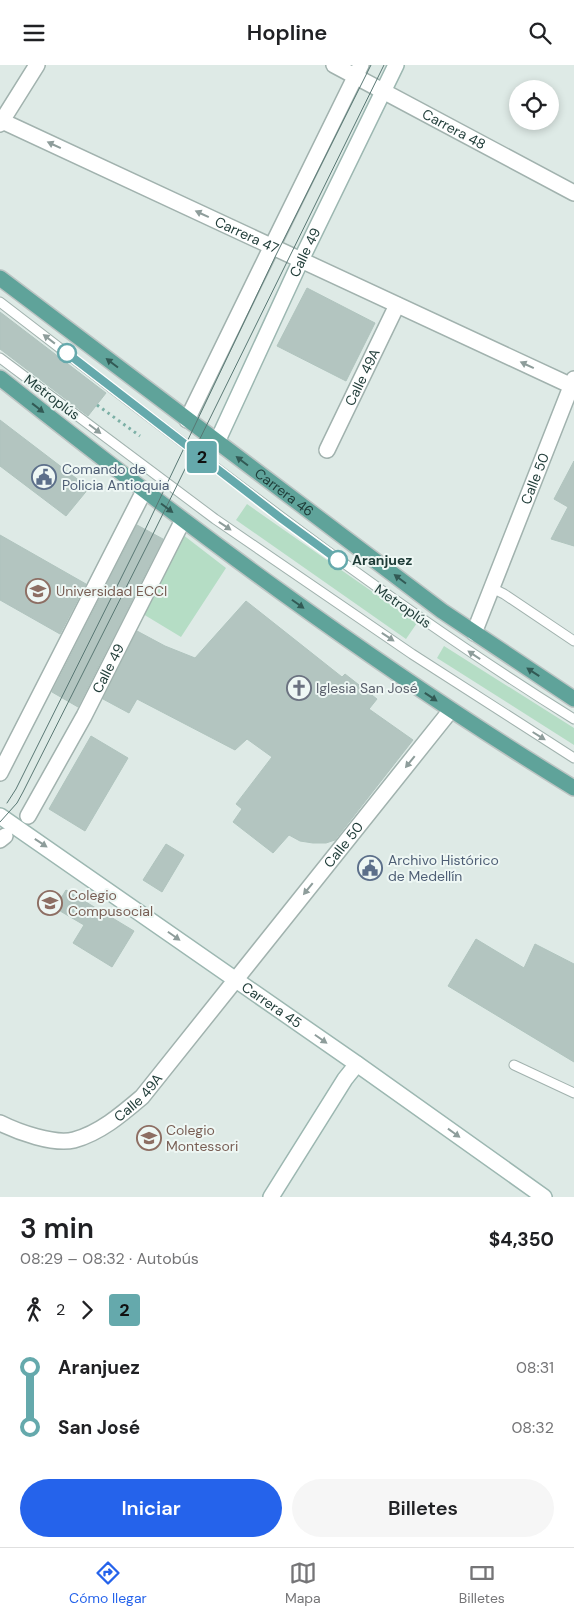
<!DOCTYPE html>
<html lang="es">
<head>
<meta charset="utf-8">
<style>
  :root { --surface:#fff; --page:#f6f6f6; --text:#202124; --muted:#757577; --line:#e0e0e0; --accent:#2563eb }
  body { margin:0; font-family:"DM Sans",sans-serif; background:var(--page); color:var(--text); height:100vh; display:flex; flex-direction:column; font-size:19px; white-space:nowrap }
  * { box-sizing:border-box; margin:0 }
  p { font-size:16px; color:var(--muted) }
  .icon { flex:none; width:28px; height:28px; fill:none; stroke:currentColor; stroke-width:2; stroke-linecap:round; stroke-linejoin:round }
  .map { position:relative; height:1132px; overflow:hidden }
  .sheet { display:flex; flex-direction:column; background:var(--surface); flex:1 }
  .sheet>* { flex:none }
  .badge { padding:0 10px; border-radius:4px; font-size:18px; line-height:32px }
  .buttons { position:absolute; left:509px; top:15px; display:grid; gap:10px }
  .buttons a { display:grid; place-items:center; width:50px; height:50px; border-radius:50%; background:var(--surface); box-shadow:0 2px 8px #0003; font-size:25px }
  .map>.badge { position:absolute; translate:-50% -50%; box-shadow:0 0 0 2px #fff }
  .legs { display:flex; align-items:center; gap:8px; height:55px; padding:0 20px; font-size:16px }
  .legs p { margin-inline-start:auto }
  .head { display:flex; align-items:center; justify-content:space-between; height:85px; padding:0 20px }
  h1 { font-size:28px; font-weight:600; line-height:38px }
  .primary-button { display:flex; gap:10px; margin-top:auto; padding:10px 20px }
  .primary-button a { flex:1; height:58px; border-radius:30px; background:var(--accent); color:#fff; font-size:20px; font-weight:600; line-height:58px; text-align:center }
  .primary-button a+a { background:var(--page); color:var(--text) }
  ul { padding:0 20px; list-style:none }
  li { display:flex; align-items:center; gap:18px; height:60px; font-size:19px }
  li i { display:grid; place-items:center; width:8px; height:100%; margin:0 6px; background:currentColor }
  li i::after { content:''; width:12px; height:12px; margin:-6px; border:4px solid; border-radius:50%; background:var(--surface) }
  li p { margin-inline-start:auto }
  li:first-child i { background:linear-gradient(#0000 50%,currentColor 0) }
  li:last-child i { background:linear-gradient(currentColor 50%,#0000 0) }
  header { display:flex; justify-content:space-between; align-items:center; height:65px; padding:0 20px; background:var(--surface); font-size:22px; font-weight:600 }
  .tabs { display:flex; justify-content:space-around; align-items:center; height:70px; border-top:1px solid var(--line); background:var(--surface); font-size:14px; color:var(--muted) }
  .tabs a { display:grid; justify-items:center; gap:2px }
  .tabs .current { color:var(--accent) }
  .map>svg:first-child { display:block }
</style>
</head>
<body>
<header><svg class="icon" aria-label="menu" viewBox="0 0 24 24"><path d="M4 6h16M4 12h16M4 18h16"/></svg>Hopline<svg class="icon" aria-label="search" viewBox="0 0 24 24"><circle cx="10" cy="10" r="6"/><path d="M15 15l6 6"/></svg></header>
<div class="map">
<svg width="574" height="1132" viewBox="0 0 574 1132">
  <rect width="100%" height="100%" fill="#deeae6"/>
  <path fill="#b5ddc5" d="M247,439L417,558L406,574L236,455Z
    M178,466L226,503L181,572L138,546Z
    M444,581L574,663V680L437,593Z"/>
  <path fill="#b3c5c0" stroke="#b0c4be" d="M307,223L375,258L346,316L277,281Z
    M0,247L106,328L88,351L0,284Z
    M0,355L89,423L66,451L0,401Z
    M574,396V481L551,474L568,442L554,434Z
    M137,460L163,474L78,642L52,627Z
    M0,470L86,519L60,569L0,535Z
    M246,536L342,612L345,609L377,634L369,644L413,675L335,775L326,778H313L300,776L289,770L273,788L233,757L242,744L236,739L272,692L247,674L235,685L137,634L129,648L103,634L137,566L165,581L195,593Z
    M91,671L128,693L85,766L49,744Z
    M166,779L184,790L162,827L143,815Z
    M66,825L134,866L112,902L73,878L84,860L55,843Z
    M476,874L524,903L535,879L574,899V997L448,921Z"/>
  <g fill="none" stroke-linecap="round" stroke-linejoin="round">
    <defs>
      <path id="lane" d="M0,237C188,381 373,529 574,654
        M0,293L215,454L412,589L574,693
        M492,523L504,529L574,576
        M514,1000L574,1028"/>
      <g id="street">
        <path id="s1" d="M334,0L574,128"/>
        <path id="s2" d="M2,56L574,322"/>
        <path d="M0,59L37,0"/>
        <path d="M275,175L361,0"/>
        <path d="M187,355L269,187"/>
        <path id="s3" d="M327,385L397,240"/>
        <path id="s4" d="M474,568L574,314"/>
        <path d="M0,708L144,426"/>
        <path id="s5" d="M28,751L84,651L183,455"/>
        <path d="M0,775L5,771"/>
        <path id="s6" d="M0,1058C18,1067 54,1080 74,1075C100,1068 122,1049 142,1032L451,645"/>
      </g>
      <g id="secondary">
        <path id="s7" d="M217,377L301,195L396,0"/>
        <path id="s8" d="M0,751L357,999L544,1132"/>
        <path d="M271,1132L345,1014L357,999"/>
      </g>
      <g id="primary">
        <path id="s9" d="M0,213L442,546L574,634"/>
        <path d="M0,313C184,459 373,600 574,723"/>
      </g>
    </defs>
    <use href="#lane" stroke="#a1b2ae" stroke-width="11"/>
    <use href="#street" stroke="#a1b2ae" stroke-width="18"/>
    <use href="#secondary" stroke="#9cb7b1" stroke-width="18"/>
    <use href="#primary" stroke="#bcc4c3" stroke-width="18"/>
    <path stroke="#7cb0a6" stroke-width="3" stroke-dasharray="2.5 4" stroke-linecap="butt" d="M97,340L140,371"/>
    <use href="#lane" stroke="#fff" stroke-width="9"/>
    <use href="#street" stroke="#fff" stroke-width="15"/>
    <use href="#secondary" stroke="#fff" stroke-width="15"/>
    <use href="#primary" stroke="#5fa39a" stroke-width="15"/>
    <path stroke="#587773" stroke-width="1" d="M7,738L16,724L144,467L276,190L371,0
      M0,757L17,738L23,727L153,469L384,0"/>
  </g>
  <defs><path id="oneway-solid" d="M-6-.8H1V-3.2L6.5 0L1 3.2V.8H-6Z" transform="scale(1.25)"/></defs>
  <g fill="#8e9d9b">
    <use href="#oneway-solid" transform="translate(54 80) rotate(-155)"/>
    <use href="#oneway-solid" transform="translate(202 149) rotate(-155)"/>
    <use href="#oneway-solid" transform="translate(49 274) rotate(-142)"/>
    <use href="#oneway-solid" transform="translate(527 300) rotate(-155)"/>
    <use href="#oneway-solid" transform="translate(95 364) rotate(37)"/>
    <use href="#oneway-solid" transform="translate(225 461) rotate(34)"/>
    <use href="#oneway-solid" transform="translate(388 572) rotate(34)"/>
    <use href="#oneway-solid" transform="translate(474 590) rotate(-146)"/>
    <use href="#oneway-solid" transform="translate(539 671) rotate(32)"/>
    <use href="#oneway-solid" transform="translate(410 697) rotate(129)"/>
    <use href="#oneway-solid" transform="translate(41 778) rotate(34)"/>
    <use href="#oneway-solid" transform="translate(308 824) rotate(129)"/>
    <use href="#oneway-solid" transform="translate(174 871) rotate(35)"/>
    <use href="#oneway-solid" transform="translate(321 974) rotate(35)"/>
    <use href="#oneway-solid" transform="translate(454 1068) rotate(36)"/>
  </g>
  <g fill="#325a55">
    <use href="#oneway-solid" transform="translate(112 298) rotate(-143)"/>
    <use href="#oneway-solid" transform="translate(38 343) rotate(38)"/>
    <use href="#oneway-solid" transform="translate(242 396) rotate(-143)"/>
    <use href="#oneway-solid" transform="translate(167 443) rotate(37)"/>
    <use href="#oneway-solid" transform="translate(400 514) rotate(-143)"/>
    <use href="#oneway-solid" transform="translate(298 539) rotate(35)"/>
    <use href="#oneway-solid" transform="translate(533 607) rotate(-147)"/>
    <use href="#oneway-solid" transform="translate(431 632) rotate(34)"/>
  </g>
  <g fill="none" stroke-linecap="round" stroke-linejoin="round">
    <defs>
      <path id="line-1" d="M67,288L282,454L338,495"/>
    </defs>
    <use href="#line-1" stroke="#fff" stroke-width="11"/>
    <use href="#line-1" stroke="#65a9ac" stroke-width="8"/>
  </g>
  <defs>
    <symbol id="civic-ring" viewBox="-11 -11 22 22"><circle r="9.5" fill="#eef7f4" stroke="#5c6f8a" stroke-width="1.5"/><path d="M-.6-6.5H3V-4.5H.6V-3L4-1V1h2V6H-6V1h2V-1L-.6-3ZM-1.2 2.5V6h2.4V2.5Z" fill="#5c6f8a"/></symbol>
    <symbol id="university-ring" viewBox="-11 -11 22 22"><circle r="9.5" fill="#eef7f4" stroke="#8d6e63" stroke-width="1.5"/><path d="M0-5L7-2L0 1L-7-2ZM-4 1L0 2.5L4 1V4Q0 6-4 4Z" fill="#8d6e63"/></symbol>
    <symbol id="church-ring" viewBox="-11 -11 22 22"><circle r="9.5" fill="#eef7f4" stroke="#6b7280" stroke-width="1.5"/><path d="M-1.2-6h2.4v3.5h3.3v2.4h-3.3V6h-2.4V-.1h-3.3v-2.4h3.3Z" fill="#6b7280"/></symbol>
    <symbol id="school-ring" viewBox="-11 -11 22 22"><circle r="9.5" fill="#eef7f4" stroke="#8d6e63" stroke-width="1.5"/><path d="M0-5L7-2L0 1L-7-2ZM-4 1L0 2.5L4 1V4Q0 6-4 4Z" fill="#8d6e63"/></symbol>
  </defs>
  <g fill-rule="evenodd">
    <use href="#civic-ring" x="30" y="398" width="28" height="28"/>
    <use href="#university-ring" x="24" y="512" width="28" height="28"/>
    <use href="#church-ring" x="285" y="609" width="28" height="28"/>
    <use href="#civic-ring" x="356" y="789" width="28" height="28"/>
    <use href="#school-ring" x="36" y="824" width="28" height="28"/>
    <use href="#school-ring" x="135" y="1059" width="28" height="28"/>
  </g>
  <g fill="#fff" stroke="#65a9ac" stroke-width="2.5">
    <circle cx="67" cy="288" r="9"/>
    <circle cx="338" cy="495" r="9"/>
  </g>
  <g text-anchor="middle" stroke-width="4" stroke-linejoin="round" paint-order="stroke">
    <g font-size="14" fill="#1e3b37" stroke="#eef7f4">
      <text dy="5" stroke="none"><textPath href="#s1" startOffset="136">Carrera 48</textPath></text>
      <text dy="5" stroke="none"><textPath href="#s2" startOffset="270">Carrera 47</textPath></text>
      <text dy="5" stroke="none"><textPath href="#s7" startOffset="209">Calle 49</textPath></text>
      <text dy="5" stroke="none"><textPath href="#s3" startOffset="81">Calle 49A</textPath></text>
      <text transform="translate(52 332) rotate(37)" y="5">Metroplús</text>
      <text dy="5" stroke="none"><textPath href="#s4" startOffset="166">Calle 50</textPath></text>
      <text dy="5" stroke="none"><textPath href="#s9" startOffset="356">Carrera 46</textPath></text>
      <text transform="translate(403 541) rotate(35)" y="5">Metroplús</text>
      <text dy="5" stroke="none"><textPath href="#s5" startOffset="168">Calle 49</textPath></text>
      <text dy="5" stroke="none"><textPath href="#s6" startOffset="481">Calle 50</textPath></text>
      <text dy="5" stroke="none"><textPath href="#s8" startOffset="331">Carrera 45</textPath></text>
      <text dy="5" stroke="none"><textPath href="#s6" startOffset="155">Calle 49A</textPath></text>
    </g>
    <g font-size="14" fill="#4e5e75" stroke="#eef7f4" text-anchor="start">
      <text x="62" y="409">Comando de<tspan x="62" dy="16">Policia Antioquia</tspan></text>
      <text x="388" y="800">Archivo Histórico<tspan x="388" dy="16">de Medellín</tspan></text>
    </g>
    <g font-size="14" font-weight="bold" fill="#1e3b37" stroke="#eef7f4" text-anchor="start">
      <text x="352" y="500">Aranjuez</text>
    </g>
    <g font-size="14" fill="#785e54" stroke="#eef7f4" text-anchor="start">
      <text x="56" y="531">Universidad ECCI</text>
      <text x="68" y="835">Colegio<tspan x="68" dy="16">Compusocial</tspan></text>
      <text x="166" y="1070">Colegio<tspan x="166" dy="16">Montessori</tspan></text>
    </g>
    <g font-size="14" fill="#5b616d" stroke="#eef7f4" text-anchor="start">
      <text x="316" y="628">Iglesia San José</text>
    </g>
  </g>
</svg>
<div class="buttons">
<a><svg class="icon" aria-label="locate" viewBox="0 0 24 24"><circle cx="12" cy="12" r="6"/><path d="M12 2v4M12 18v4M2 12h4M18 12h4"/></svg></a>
</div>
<b class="badge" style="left:202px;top:392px;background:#65a9ac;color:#111">2</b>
</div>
<section class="sheet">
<div class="head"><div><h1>3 min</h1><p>08:29 – 08:32 · Autobús</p></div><b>$4,350</b></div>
<div class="legs"><svg class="icon" aria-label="walk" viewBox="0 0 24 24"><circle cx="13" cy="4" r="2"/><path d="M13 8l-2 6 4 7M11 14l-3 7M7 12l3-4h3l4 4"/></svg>2<svg class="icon" aria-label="forward" viewBox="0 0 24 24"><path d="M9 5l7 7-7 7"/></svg><b class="badge" style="background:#65a9ac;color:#111">2</b></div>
<ul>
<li><i style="color:#65a9ac"></i><b>Aranjuez</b><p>08:31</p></li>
<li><i style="color:#65a9ac"></i><b>San José</b><p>08:32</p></li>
</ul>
<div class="primary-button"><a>Iniciar</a><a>Billetes</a></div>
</section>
<nav class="tabs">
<a class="current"><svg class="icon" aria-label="directions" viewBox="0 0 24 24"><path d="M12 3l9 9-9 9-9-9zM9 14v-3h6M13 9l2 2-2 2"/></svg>Cómo llegar</a>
<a><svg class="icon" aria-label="map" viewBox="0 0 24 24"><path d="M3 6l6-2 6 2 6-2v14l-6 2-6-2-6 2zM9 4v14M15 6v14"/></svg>Mapa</a>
<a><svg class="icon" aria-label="tickets" viewBox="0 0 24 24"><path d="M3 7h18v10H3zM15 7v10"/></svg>Billetes</a>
</nav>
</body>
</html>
